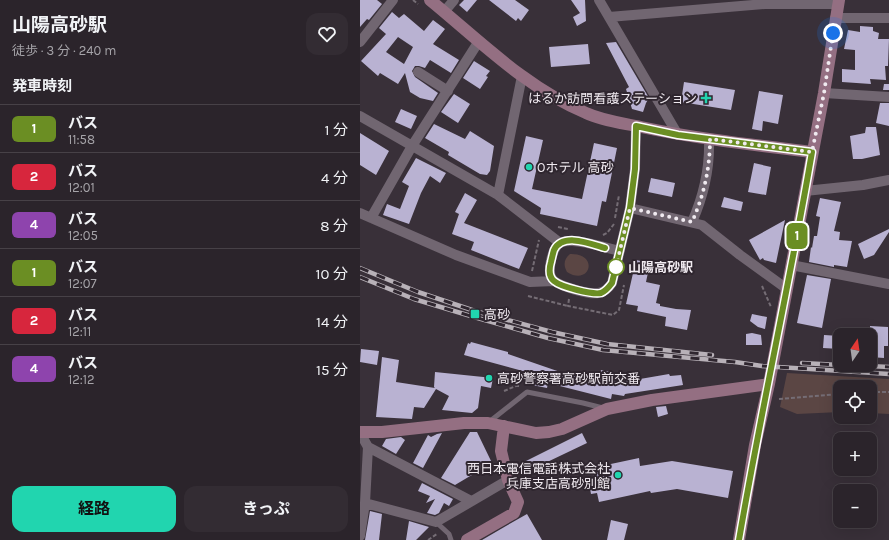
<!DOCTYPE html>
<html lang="ja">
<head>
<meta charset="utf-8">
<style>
  :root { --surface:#2b242b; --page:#332c33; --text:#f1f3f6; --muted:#a6a4a9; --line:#474147; --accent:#21d5af }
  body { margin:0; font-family:Karla,"Noto Sans JP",sans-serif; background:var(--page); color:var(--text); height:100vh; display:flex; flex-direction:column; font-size:15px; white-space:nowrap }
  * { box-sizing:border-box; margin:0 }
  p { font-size:13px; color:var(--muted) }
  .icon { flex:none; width:22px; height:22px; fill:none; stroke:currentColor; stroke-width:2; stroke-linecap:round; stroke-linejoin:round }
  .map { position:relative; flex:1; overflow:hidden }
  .sheet { display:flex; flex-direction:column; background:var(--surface); width:360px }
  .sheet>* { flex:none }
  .badge { padding:0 8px; border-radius:6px; font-size:14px; line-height:26px }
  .needle { width:26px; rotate:13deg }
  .fabs { position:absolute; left:473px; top:328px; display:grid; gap:8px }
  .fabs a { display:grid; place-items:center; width:44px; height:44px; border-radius:8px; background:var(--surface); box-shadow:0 4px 16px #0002,0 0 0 1px var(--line); font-size:20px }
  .you { position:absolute; width:20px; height:20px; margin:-10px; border:3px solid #fff; border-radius:50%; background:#1a73e8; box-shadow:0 0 0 6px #1a73e833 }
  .map>.badge { position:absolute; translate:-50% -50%; box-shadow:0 0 0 2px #fff }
  h2 { padding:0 12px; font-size:15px; line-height:36px }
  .round { display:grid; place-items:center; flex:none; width:42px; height:42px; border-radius:12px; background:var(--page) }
  .head { display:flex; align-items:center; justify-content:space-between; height:68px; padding:0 12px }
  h1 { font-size:19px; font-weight:700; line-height:30px }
  .cta { display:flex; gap:8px; margin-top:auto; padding:8px 12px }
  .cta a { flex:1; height:46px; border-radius:12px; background:var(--accent); color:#111; font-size:16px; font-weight:700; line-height:46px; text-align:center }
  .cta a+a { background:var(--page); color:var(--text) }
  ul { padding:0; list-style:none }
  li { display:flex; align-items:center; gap:12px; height:48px; padding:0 12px; border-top:1px solid var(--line) }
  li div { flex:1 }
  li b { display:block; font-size:15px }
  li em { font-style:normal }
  li .badge { min-width:44px; font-weight:700; text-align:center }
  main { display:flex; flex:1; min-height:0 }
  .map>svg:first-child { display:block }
</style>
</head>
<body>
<main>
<section class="sheet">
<div class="head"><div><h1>山陽高砂駅</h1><p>徒歩 · 3 分 · 240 m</p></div><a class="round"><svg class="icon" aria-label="heart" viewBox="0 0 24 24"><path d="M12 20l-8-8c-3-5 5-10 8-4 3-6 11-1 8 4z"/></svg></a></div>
<h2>発車時刻</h2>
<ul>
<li><span class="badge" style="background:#6b8e23;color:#fff">1</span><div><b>バス</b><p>11:58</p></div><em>1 分</em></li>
<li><span class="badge" style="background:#d7263d;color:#fff">2</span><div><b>バス</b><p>12:01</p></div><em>4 分</em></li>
<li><span class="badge" style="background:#8e44ad;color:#fff">4</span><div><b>バス</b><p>12:05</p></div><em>8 分</em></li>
<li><span class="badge" style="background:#6b8e23;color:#fff">1</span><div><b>バス</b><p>12:07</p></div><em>10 分</em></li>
<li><span class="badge" style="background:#d7263d;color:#fff">2</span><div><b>バス</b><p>12:11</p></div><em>14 分</em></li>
<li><span class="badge" style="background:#8e44ad;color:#fff">4</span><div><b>バス</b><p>12:12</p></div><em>15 分</em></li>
</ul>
<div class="cta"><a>経路</a><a>きっぷ</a></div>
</section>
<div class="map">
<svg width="529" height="540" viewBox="0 0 529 540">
  <rect width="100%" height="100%" fill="#393039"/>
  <path fill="#5b4644" d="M210,254C240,253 230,287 207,272C203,265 204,259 210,254Z
    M427,373L529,379V414L510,413V387H480V412L437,414L420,407Z"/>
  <path fill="#b9b2d2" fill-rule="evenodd" d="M0,0H17L22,4L9,20L7,19L0,27Z
    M104,0H117L107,12L99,5Z
    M129,0H155L169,10L161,21L158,18L156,21Z
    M211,0H225L226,21L217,26L213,17L220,13Z
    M32,12L39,18L44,14L64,31L73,20L85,29L73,44L99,60L91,73L70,60L65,68L59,66H55L52,71L55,77L78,93L73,101L60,98L50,92L45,73L38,84L20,73L18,76L1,61L26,34L19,28ZM38,37L53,47L44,64L26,52Z
    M500,26L513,27V31L519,33L518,39H529L528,66H525L526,80L510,79L511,84L482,82V69L495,70V50L484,49L488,30L500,32Z
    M256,42L289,98L286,103L283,112L272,109L266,89L269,87L246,43Z
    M228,44L230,64L191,67L189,47Z
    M114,61L130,71L126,76L128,77L120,89L103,78Z
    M324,82L375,90L371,110L321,102Z
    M524,84H529V90H523Z
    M399,91L423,95L418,124L403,121L402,131L392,129Z
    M94,94L110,104L98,123L81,112Z
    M520,103H529V126L516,123Z
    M41,109L57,116L51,129L35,122Z
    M74,124L105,139L110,131L134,146L130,171L127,175L120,174L88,155L89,152L65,138Z
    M506,127H516L520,155L502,159H493L490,136L505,133Z
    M0,133L29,151L16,175L0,165Z
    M166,136L183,140L172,189L222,199L234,143L257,148L246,202L242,201L237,226L180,214L181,208L154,191Z
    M56,158L86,173L80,183L70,176L61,193L49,224L23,215L27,204L40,209L49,186L42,182Z
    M394,163L411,167L406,195L388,192Z
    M291,178L315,183L312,197L288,192Z
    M105,193L117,200L104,223L168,248L159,269L111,250L114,242L92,234L99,214L95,212Z
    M364,197L383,202L381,211L361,207Z
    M460,198L481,202L474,231L480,232L479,240L492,241L487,267L474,265V267L449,262L451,247L452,248L454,236H457L460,217L456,216Z
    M425,220L416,263L404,260L403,258L400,260L389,240Z
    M529,229V232L514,255L504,259L498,244Z
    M276,260L290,263L286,282L300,285L296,303L300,304V306L316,309L331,310L327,330L305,326L306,317L277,311L278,306L266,304Z
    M447,275L471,279L462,328L437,323Z
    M392,314L407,317L405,329L398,327L390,321Z
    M510,326L528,327V346H524V358L510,357Z
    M392,333L401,335L402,345H386V334Z
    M464,335L480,336V349L463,348Z
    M111,342L148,352V354L206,374L238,381L241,370L280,379L309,374L310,376L321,375L323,385L265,394L264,396L252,394L251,399L188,383L187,388L172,385L174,374L104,355L108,343L110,344Z
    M1,349L19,351L17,365L0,362Z
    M22,357L39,360L36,382L75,388L74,387L75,372L133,378L131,388L121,386L118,408L112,413L82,410L89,396L76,389L64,408L54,407L52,419L16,417Z
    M306,406L308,414L298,417L296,407Z
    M110,432H117L132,463L95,485L81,478Z
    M82,433L63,468L53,463L68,435L71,437L77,434Z
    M222,433L227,443L160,475L156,466Z
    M41,437L45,440L36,454L22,446L26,439Z
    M279,458L280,466L312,461L373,471L368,498L317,489L291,493L290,491L239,502L237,493L231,494L229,483L235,481L232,468Z
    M62,483L93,499L89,506L84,503L79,513L75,515L67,513L75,499L66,503L70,496L58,491Z
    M10,511L22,514L19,540H5Z
    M167,514L182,540H122L146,526Z
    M251,520L268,524L264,540H247Z
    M49,521L69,527L56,540H46Z"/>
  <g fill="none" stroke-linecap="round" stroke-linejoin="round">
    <path stroke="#756d75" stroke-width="2" stroke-dasharray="4 2" stroke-linecap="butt" d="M53,0L58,4
      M255,218L259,195
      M198,227L208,229
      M243,235L247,233L254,224
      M172,271L179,240
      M402,286L411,307
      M168,296L208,306
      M209,299L208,306L253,315L259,310L264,285
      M144,391L156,386H159
      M510,392H529
      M419,399L480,394
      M68,540L77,534"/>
    <path stroke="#716671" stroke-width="5" d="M129,422L167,392L223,403L243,408
      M76,522L89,534L91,540"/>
    <path stroke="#716671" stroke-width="10" d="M239,0L318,135
      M84,12L94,0
      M249,17L405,4H478
      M475,18H529
      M0,42L33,0
      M58,72L88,91
      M464,93L529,97
      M0,116L138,195L200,243
      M445,191L503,185L529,180
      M138,195L162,76
      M270,208L342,225L380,255L427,289
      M0,213L96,255L170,282L194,281
      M11,218L52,146L119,41
      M332,222C344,195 350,168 349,139
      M260,251C246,248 225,241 212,241C208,241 203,241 200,243C192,248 187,271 192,279C198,286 229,295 238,293C245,292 249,288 252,283L270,208L275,169L276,126
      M431,265L529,284
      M0,433L8,447L111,501
      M5,503L76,522L148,480
      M0,536L5,503L8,447"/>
    <path stroke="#946f82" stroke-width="12" d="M70,0C119,40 166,88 226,113C243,121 263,123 281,127C338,139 395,145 452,152
      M0,432H22L104,423H128L176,433L189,432L202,429L247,409L292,400L409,384
      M107,540L154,513L158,502L148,480L141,451L144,426
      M379,540L395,445L409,384L464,93L479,0"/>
    <defs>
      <path id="rail" d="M0,268L58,292L115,311L192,332L247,344L352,355
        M0,277L54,299L114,317L188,338L243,350L375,362L402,366L529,374
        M442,363L480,365
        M489,365L529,367"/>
    </defs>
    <use href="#rail" stroke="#b8b1b8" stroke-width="4.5"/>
    <use href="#rail" stroke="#2f262f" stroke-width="3" stroke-dasharray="9" stroke-linecap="butt"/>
  </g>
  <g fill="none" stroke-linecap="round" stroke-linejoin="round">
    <defs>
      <path id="line" d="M245,248C231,244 203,232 194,250C193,253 192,258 191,262C189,269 188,276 194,281C201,287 233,295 241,293C246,291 249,287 252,283L270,208L275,169L276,126L318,135L452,152C430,282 401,410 379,540"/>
    </defs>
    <use href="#line" stroke="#fff" stroke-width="9"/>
    <use href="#line" stroke="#6b8e23" stroke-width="6"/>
    <path stroke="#f0eaf0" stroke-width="4" stroke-dasharray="0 7.2" d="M256,267L270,208L332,222C344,195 350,168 350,139L452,152L464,93L473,33"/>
  </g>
  <g fill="#21d5af" stroke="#2f262f" stroke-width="1.5">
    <path d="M344 92h4v4h4v4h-4v4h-4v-4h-4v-4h4z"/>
    <circle cx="169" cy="167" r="4"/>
    <rect x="110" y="309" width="10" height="10" rx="2"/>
    <circle cx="129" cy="378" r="4"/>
    <circle cx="258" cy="475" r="4"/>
  </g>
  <circle fill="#fff" stroke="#6b8e23" stroke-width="2" cx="256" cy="267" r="8"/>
  <g text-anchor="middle" stroke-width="4" stroke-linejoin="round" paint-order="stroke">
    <g font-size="13" fill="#f0eaf0" stroke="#2f262f" text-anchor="start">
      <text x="337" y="103" text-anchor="end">はるか訪問看護ステーション</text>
      <text x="177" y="172">Oホテル 高砂</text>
      <text x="124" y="319">高砂</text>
      <text x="137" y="383">高砂警察署高砂駅前交番</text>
      <text x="250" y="473" text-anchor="end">西日本電信電話株式会社<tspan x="250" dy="15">兵庫支店高砂別館</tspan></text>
    </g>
    <g font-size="13" font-weight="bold" fill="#f0eaf0" stroke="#2f262f" text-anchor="start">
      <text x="268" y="272">山陽高砂駅</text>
    </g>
  </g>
</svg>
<div class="fabs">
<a><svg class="needle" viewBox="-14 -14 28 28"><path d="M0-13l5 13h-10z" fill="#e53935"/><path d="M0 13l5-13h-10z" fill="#a6a4a9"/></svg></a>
<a><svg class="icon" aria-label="locate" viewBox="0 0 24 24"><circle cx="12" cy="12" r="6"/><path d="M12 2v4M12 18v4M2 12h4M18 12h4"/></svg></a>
<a>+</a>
<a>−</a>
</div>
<div class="you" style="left:473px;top:33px"></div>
<b class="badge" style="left:437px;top:236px;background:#6b8e23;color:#fff">1</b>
</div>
</main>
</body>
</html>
